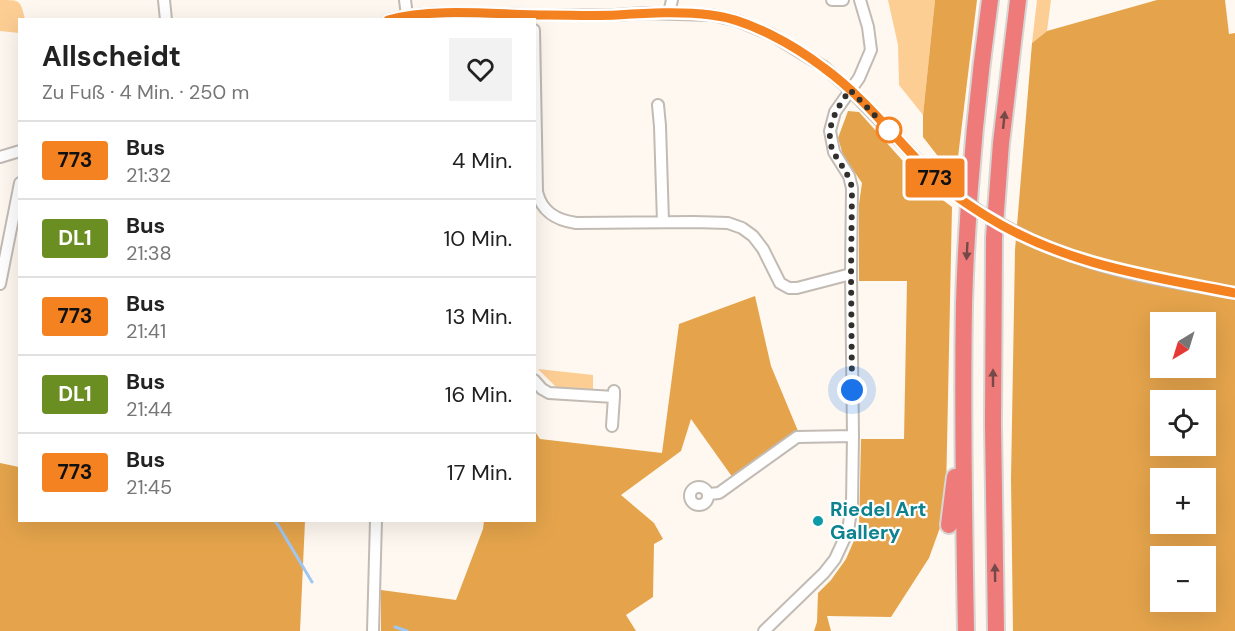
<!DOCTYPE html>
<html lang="de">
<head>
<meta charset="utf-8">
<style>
  :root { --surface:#fff; --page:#f2f2f2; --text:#222; --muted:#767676; --line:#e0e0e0 }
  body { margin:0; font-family:"DM Sans",sans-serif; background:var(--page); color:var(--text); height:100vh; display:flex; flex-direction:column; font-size:22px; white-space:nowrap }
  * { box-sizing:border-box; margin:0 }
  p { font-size:20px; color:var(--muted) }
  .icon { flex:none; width:33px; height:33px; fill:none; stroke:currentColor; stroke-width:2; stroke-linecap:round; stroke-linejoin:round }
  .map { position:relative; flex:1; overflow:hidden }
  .sheet { position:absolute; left:18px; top:18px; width:518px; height:504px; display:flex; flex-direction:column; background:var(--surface); border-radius:0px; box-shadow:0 6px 24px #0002 }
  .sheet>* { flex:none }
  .badge { padding:0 12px; border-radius:4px; font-size:21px; line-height:39px }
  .needle { width:39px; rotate:218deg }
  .fabs { position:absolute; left:1150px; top:312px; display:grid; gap:12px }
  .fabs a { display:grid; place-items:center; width:66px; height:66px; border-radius:0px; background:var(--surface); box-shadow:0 6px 24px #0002; font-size:30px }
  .you { position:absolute; width:30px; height:30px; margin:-15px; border:4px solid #fff; border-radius:50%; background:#1a73e8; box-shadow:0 0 0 9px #1a73e833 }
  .map>.badge { position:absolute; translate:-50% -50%; box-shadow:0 0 0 3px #fff }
  .round { display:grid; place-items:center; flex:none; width:63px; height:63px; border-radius:0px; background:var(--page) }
  .summary { display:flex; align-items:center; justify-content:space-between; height:102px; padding:0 24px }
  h1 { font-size:28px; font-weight:700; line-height:45px }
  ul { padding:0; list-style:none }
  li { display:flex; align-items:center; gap:18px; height:78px; padding:0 24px; border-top:2px solid var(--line) }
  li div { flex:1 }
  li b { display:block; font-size:22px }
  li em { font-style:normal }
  li .badge { min-width:66px; font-weight:700; text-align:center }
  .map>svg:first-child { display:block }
</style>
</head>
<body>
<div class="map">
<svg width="1235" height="631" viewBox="0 0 1235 631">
  <rect width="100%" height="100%" fill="#fef8f0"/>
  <path fill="#fdce94" d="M0,0C21,0 20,0 25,19L20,20L19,33L0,31Z
    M888,0H935L923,115L899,85L898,45Z
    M1037,0H1051L1047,31L1032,43Z
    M538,369L593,375V389L557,388Z"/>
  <path fill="#e5a44c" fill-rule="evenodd" d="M935,0H977L955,182L942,171L944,164L923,137V115Z
    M1157,0H1225L1229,34L1235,33V631H1013L1011,479L1015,250L1032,43L1047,31ZM1161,322H1206V368H1161ZM1161,400H1206V446H1161ZM1161,478H1206V524H1161ZM1161,556H1206V602H1161Z
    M848,111L859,112L928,189L952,207L946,493L942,522L929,558L891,617L827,616L831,631H814L817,622L818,593L831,580L846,559L859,529L861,439H904L907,281H859V204L862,183L843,155L838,138Z
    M755,296L771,366L798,431L733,478L691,419L681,451L621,495L654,523L663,539L654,544L653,597L626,615L636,631H381V590L456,600L483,529L484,521L534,520V430L540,439L662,453L679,324Z
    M0,463L19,467L20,520L305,521L300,631H0Z"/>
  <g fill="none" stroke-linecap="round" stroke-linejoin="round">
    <path stroke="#9fc7f4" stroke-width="3" d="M274,520L278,525L312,582
      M395,627L407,631"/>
    <defs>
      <path id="minor" d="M164,0L166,20
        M405,0L407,16
        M832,0H843
        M669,13L672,0
        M388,20L407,16L438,13L525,15H615L645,13L712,15L738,21L772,35L824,67L850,90L942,185
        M534,30L537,192C542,212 556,220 576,223L694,222L728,223L742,228L753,236L763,249L780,283L789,288H797L851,274
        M658,105L660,126L663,222
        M0,157L20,151
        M1031,240C1053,249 1076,258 1100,265C1143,278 1190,285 1235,293
        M0,284L20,183
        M534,380L542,389L549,393L614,397V391
        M612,426L614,397
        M690 496a9 9 0 1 1 18 0a9 9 0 1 1-18 0Z
        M709,494L719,493L797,437L853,436
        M373,631L376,520
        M764,631L824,573L835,559L848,531L852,503L853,436L851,274L852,188L849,176L834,152L830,131L835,112L859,78L871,50L868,27L860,0"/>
      <path id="highway" d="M949,525L955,477
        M966,631C964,522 962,413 964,304C967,202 976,100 990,0
        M996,631L993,424L994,238L1001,143L1018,0"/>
    </defs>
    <use href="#minor" stroke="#c2bbb4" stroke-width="14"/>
    <use href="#highway" stroke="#d6d6d5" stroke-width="20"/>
    <use href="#minor" stroke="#fff" stroke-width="10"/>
    <use href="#highway" stroke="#ee7a79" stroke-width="16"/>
    <defs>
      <path id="minor-bridge" d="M942,185L986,216L1031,240"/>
    </defs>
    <use href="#minor-bridge" stroke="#c2bbb4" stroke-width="14" stroke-linecap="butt"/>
    <use href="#minor-bridge" stroke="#fff" stroke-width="10"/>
  </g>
  <defs><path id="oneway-solid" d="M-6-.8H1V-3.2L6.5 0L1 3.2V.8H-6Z" transform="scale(1.5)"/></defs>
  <g fill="#744a48">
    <use href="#oneway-solid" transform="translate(1004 120) rotate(-84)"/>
    <use href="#oneway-solid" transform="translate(967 251) rotate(93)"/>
    <use href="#oneway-solid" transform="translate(993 378) rotate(-90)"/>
    <use href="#oneway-solid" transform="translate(995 573) rotate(-91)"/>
  </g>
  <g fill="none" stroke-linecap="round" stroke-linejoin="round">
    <defs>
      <path id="line" d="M388,20C436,7 497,15 547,15C570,15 594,16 617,15C648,13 680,11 711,15C748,19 794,45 824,68C868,100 901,146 940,183C954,196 970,206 986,216C1063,264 1148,276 1235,293"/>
    </defs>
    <use href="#line" stroke="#fff" stroke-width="14"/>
    <use href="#line" stroke="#f58220" stroke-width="9"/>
    <path stroke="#32302d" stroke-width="6" stroke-dasharray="0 10.8" d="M852,390L851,274L852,188C849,175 842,166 835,155C822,132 836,109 850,90L890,131L889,130"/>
  </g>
  <circle fill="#fff" stroke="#f58220" stroke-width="3" cx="889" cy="130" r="12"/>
  <circle fill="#0f9aa8" stroke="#fff" stroke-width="2" cx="818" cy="521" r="6"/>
  <g text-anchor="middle" stroke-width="4.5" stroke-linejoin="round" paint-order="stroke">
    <g font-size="20" font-weight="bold" fill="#0d838f" stroke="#fff" text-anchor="start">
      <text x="830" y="516">Riedel Art<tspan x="830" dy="23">Gallery</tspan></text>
    </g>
  </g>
</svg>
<div class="fabs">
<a><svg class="needle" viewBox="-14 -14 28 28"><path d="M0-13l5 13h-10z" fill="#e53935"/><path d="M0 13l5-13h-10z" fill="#767676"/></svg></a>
<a><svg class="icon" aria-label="locate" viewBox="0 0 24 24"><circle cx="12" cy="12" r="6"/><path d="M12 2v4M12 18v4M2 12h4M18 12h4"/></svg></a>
<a>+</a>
<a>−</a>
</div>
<div class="you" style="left:852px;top:390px"></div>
<b class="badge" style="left:935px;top:178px;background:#f58220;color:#111">773</b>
<section class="sheet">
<div class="summary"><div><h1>Allscheidt</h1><p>Zu Fuß · 4 Min. · 250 m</p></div><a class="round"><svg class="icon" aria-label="heart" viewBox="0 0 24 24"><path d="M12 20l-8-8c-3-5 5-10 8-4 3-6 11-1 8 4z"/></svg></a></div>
<ul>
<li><span class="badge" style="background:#f58220;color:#111">773</span><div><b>Bus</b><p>21:32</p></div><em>4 Min.</em></li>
<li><span class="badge" style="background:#6b8e23;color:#fff">DL1</span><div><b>Bus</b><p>21:38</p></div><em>10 Min.</em></li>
<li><span class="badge" style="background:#f58220;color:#111">773</span><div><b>Bus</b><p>21:41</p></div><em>13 Min.</em></li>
<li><span class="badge" style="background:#6b8e23;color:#fff">DL1</span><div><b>Bus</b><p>21:44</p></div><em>16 Min.</em></li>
<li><span class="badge" style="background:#f58220;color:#111">773</span><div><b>Bus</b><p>21:45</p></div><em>17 Min.</em></li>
</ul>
</section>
</div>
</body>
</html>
